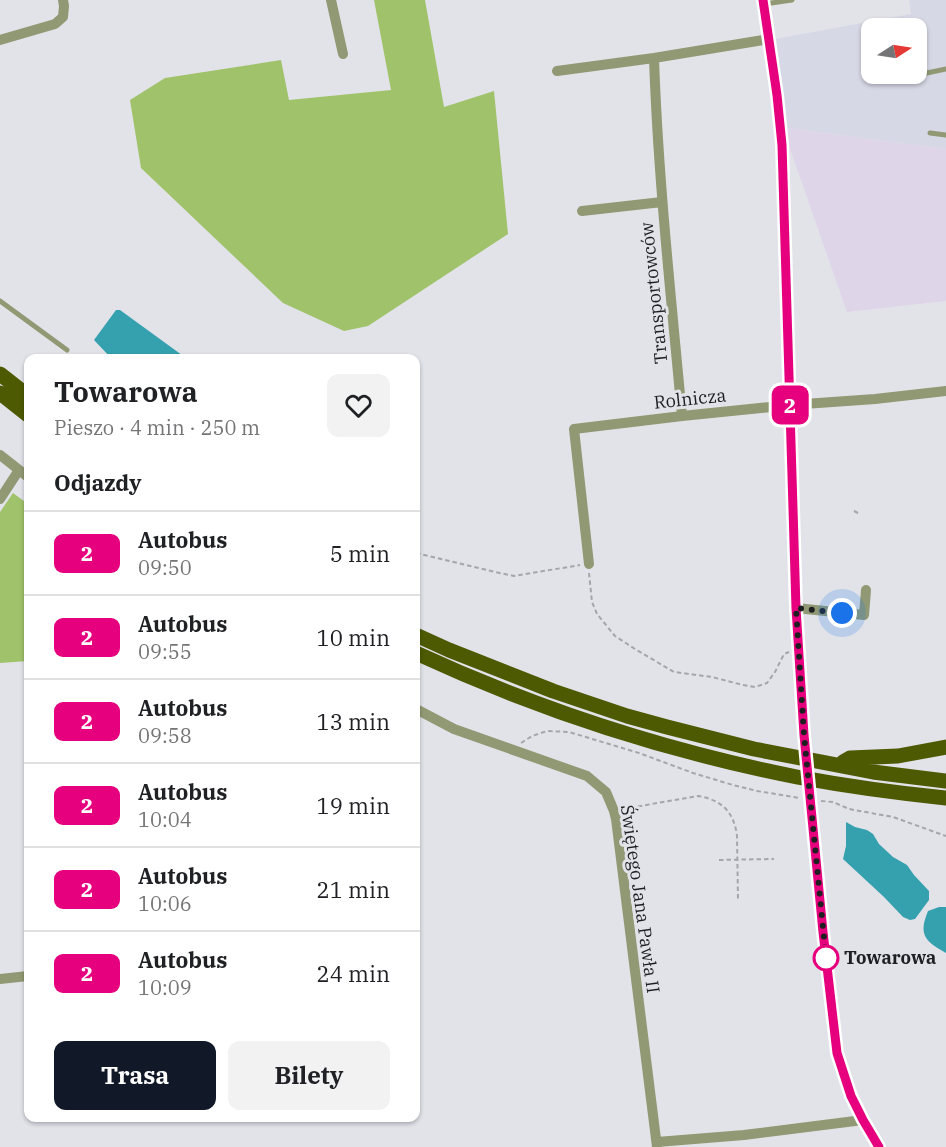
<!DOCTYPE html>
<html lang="pl">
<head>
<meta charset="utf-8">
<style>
  :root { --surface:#fff; --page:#f2f2f2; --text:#202124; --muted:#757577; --line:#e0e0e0; --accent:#111827 }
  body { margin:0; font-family:"IBM Plex Serif",serif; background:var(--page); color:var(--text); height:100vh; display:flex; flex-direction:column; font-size:22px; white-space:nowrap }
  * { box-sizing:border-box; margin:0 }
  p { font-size:20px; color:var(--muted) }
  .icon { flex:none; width:33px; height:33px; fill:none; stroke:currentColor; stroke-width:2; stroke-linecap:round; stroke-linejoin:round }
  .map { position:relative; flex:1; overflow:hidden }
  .sheet { position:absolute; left:24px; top:354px; width:396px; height:768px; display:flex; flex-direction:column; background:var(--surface); border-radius:12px; box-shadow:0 2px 4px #0004 }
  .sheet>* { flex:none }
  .badge { padding:0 12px; border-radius:9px; font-size:21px; line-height:39px }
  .needle { width:39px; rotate:78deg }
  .tools { position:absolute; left:861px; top:18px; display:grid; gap:12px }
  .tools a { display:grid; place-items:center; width:66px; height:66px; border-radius:12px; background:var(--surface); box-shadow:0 2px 4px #0004; font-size:30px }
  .you { position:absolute; width:30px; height:30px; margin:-15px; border:4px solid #fff; border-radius:50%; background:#1a73e8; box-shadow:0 0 0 9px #1a73e833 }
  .map>.badge { position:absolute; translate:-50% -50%; box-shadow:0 0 0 3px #fff }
  h2 { padding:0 30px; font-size:22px; line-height:54px }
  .round { display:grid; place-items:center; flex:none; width:63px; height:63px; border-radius:12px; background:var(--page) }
  .headline { display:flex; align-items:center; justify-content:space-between; height:102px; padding:0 30px }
  h1 { font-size:28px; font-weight:700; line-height:45px }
  .primary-button { display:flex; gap:12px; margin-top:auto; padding:12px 30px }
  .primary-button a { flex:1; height:69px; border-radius:12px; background:var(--accent); color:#fff; font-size:24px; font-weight:700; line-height:69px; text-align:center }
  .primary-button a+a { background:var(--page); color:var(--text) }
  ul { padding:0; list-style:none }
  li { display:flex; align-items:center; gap:18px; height:84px; padding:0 30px; border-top:2px solid var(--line) }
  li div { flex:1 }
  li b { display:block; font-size:22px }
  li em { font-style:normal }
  li .badge { min-width:66px; font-weight:700; text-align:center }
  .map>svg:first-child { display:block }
</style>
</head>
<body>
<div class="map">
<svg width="946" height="1147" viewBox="0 0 946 1147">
  <rect width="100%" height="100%" fill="#e2e3e9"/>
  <path fill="#d6d8e5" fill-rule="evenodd" d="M909,0H946V149L786,128L775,39L911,14ZM872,28H916V74H872Z"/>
  <path fill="#dfd5e9" d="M786,128L946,149V301L847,312L789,146Z"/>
  <path fill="#a0c26a" d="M374,0H425L444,107L494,91L508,234L368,326L344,331L283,303L141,168L130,100L165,78L281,60L289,100L391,90Z
    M13,493L28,504V661L0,663V512Z"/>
  <path fill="#35a0ae" d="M116,310H120L186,358H111L94,340Z
    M846,822L855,827L867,830L873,834L879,844L893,857L907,865L914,875L929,891V900L915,919L910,920L903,917L884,897L843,859L846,846Z
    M939,907H946V953C925,941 918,935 928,911Z"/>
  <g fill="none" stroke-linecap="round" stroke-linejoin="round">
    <path stroke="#a5a5aa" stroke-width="2" stroke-dasharray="4.5 3" stroke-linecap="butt" d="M854,511L860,514
      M416,553L495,572L514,576L580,565
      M589,573L592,602L597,614L615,636L635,649L674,672L712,677L743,685L755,687L767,683L775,672L784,654L789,652
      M521,743L532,736L547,731L569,732L639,753L693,773L733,785L757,791L800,798
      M821,801L833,802L849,809L893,817L946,836
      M623,809L698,796C722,800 734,812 737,836L738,900
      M719,860L774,859"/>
    <path stroke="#909973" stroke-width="5" d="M764,4L792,0
      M922,74L946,69
      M930,133L946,135
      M0,301L67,350"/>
    <path stroke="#909973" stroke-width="10" d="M331,0L343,54
      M763,0L777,95L782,145L796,608L804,735
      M0,40L55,24L63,17L64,6L63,0
      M654,58C658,177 671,296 682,416
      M557,71L654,58L769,39
      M582,211L662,202
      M0,455L28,477
      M0,499L19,470
      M589,564L574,429L682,416L790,405L875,399L946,391
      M796,608L864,615L866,590
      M416,709L454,729L587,776L606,792L614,811L616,819L657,1147
      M810,803L823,932L837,1053L851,1096L863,1120L879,1147
      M0,979L28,976
      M657,1142L744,1135L863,1120"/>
    <path stroke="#4d5a02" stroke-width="15" d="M0,374L28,396
      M0,393L28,415
      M416,635L449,650L553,691L627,716L667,727L754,749L873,772L946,781
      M416,653C537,709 666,751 797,777C846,786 896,793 946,798
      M843,762L850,758L898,756L946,747"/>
    <path stroke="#909973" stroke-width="10" d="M804,735L810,803"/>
  </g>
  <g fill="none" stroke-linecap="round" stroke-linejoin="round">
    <defs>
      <path id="line" d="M763,0L777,95L782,145L796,608L804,735L823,932L837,1053L851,1096L863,1120L879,1147"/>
    </defs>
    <use href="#line" stroke="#fff" stroke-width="14"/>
    <use href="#line" stroke="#e6007e" stroke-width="9"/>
    <path stroke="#1f1f22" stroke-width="6" stroke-dasharray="0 10.8" d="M826,958L804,735L796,608L842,613"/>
  </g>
  <circle fill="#fff" stroke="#e6007e" stroke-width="3" cx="826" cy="958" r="12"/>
  <g text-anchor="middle" stroke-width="6" stroke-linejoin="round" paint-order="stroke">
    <g font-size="18" fill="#1f1f22" stroke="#e2e3e9">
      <text transform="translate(654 293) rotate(-96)" y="6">Transportowców</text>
      <text transform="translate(690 399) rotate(-6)" y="6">Rolnicza</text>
      <text transform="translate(640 899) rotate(82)" y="6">Świętego Jana Pawła II</text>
    </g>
    <g font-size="18" font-weight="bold" fill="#1f1f22" stroke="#e2e3e9" text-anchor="start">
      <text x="844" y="964">Towarowa</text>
    </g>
  </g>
</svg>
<div class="tools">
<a><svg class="needle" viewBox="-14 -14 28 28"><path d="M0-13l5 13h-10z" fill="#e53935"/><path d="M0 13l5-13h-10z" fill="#757577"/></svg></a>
</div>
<div class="you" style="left:842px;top:613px"></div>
<b class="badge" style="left:790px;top:405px;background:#e6007e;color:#fff">2</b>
<section class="sheet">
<div class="headline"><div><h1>Towarowa</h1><p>Pieszo · 4 min · 250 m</p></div><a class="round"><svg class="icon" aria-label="heart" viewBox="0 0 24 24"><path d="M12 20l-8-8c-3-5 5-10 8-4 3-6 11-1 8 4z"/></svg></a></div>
<h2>Odjazdy</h2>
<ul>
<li><span class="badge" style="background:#e6007e;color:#fff">2</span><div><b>Autobus</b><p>09:50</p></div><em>5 min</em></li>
<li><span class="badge" style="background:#e6007e;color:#fff">2</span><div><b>Autobus</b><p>09:55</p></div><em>10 min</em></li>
<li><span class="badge" style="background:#e6007e;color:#fff">2</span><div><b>Autobus</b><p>09:58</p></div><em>13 min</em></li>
<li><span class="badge" style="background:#e6007e;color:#fff">2</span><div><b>Autobus</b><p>10:04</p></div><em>19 min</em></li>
<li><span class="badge" style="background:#e6007e;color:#fff">2</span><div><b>Autobus</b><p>10:06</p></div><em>21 min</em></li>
<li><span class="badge" style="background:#e6007e;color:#fff">2</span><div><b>Autobus</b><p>10:09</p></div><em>24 min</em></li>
</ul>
<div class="primary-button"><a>Trasa</a><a>Bilety</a></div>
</section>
</div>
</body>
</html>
